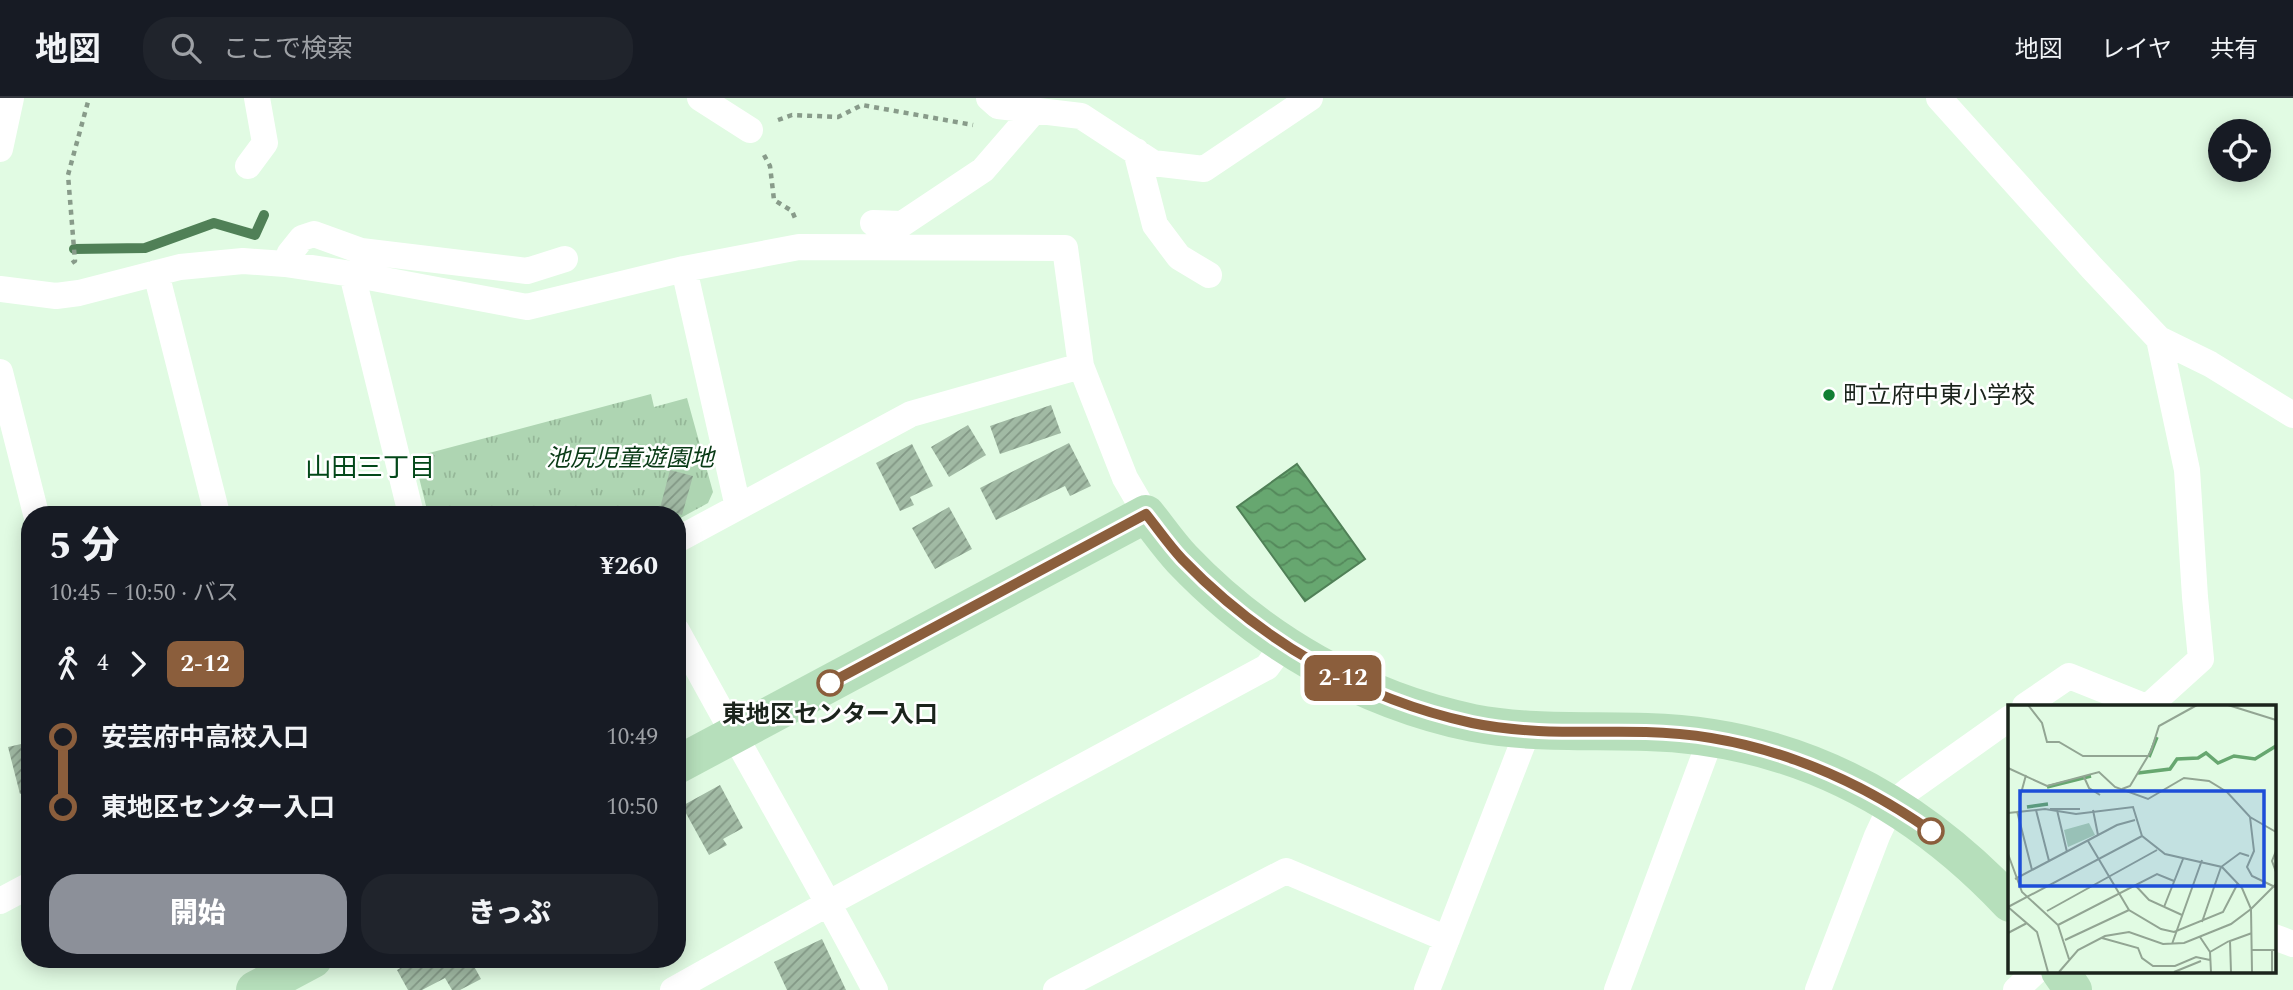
<!DOCTYPE html>
<html lang="ja">
<head>
<meta charset="utf-8">
<style>
  :root { --surface:#171b24; --page:#20242c; --text:#f1f3f6; --muted:#9ea1a6; --line:#363941; --accent:#8c9099 }
  body { margin:0; font-family:Spectral,"Noto Sans JP",serif; background:var(--page); color:var(--text); height:100vh; display:flex; flex-direction:column; font-size:26px; white-space:nowrap }
  * { box-sizing:border-box; margin:0 }
  p { font-size:23px; color:var(--muted) }
  .icon { flex:none; width:38px; height:38px; fill:none; stroke:currentColor; stroke-width:2; stroke-linecap:round; stroke-linejoin:round }
  .map { position:relative; flex:1; overflow:hidden }
  .panel { position:absolute; left:21px; top:408px; width:665px; height:462px; display:flex; flex-direction:column; background:var(--surface); border-radius:28px; box-shadow:0 4px 18px #0003 }
  .panel>* { flex:none }
  .badge { padding:0 14px; border-radius:10px; font-size:24px; line-height:46px }
  .tools { position:absolute; left:2208px; top:21px; display:grid; gap:14px }
  .tools a { display:grid; place-items:center; width:63px; height:63px; border-radius:50%; background:var(--surface); box-shadow:0 4px 18px #0003; font-size:35px }
  .map>.badge { position:absolute; translate:-50% -50%; box-shadow:0 0 0 4px #fff }
  .legs { display:flex; align-items:center; gap:10px; height:77px; padding:0 28px; font-size:23px }
  .legs p { margin-inline-start:auto }
  .head { display:flex; align-items:center; justify-content:space-between; height:119px; padding:0 28px }
  h1 { font-size:38px; font-weight:800; line-height:52px }
  .primary-button { display:flex; gap:14px; margin-top:auto; padding:14px 28px }
  .primary-button a { flex:1; height:80px; border-radius:28px; background:var(--accent); color:#fff; font-size:28px; font-weight:800; line-height:80px; text-align:center }
  .primary-button a+a { background:var(--page); color:var(--text) }
  ul { padding:0 28px; list-style:none }
  li { display:flex; align-items:center; gap:24px; height:70px; font-size:26px }
  li i { display:grid; place-items:center; width:10px; height:100%; margin:0 9px; background:currentColor }
  li i::after { content:''; width:18px; height:18px; margin:-9px; border:5px solid; border-radius:50%; background:var(--surface) }
  li p { margin-inline-start:auto }
  li:first-child i { background:linear-gradient(#0000 50%,currentColor 0) }
  li:last-child i { background:linear-gradient(currentColor 50%,#0000 0) }
  header { display:flex; align-items:center; gap:42px; box-sizing:border-box; height:98px; padding:0 35px; background:var(--surface); border-bottom:2px solid var(--line) }
  header strong { font-size:33px }
  nav { display:flex; gap:38px; margin-inline-start:auto; font-size:24px }
  .search { width:490px; height:63px; background:var(--page); display:flex; align-items:center; gap:18px; box-sizing:border-box; padding:0 24px; border-radius:28px; color:var(--muted); font-size:26px }
  .map>svg:first-child { display:block }
</style>
</head>
<body>
<header>
<strong>地図</strong>
<div class="search"><svg class="icon" aria-label="search" viewBox="0 0 24 24"><circle cx="10" cy="10" r="6"/><path d="M15 15l6 6"/></svg>ここで検索</div>
<nav><a>地図</a><a>レイヤ</a><a>共有</a></nav>
</header>
<div class="map">
<svg width="2293" height="892" viewBox="0 0 2293 892">
  <defs>
    <pattern id="grass-tufts" width="24" height="20" patternUnits="userSpaceOnUse" patternTransform="scale(1.75)"><rect width="24" height="20" fill="#aed5b2"/><path d="M3 7l-1-3M5 7V3M7 7l1-3M15 17l-1-3M17 17v-4M19 17l1-3" fill="none" stroke="#95b798"/></pattern>
    <pattern id="water-waves" width="16" height="10" patternUnits="userSpaceOnUse" patternTransform="scale(1.75)"><rect width="16" height="10" fill="#67a770"/><path d="M0 5q4-4 8 0t8 0" fill="none" stroke="#54885b"/></pattern>
    <pattern id="building-hatch" width="6" height="6" patternUnits="userSpaceOnUse" patternTransform="scale(1.75)"><rect width="6" height="6" fill="#a1baa4"/><path d="M-1 1l2-2M0 6l6-6M5 7l2-2" fill="none" stroke="#829785"/></pattern>
  </defs>
  <rect width="100%" height="100%" fill="#e1fbe3"/>
  <path fill="url(#grass-tufts)" d="M651,296L654,309L687,300L713,394L708,405L677,422V416H428L414,359Z"/>
  <path fill="url(#water-waves)" stroke="#508057" stroke-width="2" d="M1297,366L1365,461L1305,503L1237,409Z"/>
  <g fill="none" stroke-linecap="round" stroke-linejoin="round">
    <path stroke="#508057" stroke-width="10" d="M74,151L145,150L214,125L255,137L264,117"/>
  </g>
  <path fill="url(#building-hatch)" d="M1051,307L1061,335L1000,356L990,328Z
    M968,327L986,357L949,379L931,349Z
    M1069,345L1091,388L1070,398L1065,388L996,422L980,390Z
    M912,346L933,388L910,399L914,407L900,413L876,365Z
    M670,372L693,378L682,417L660,410Z
    M949,409L972,451L935,471L912,430Z
    M30,644V694L20,696L8,649Z
    M720,687L743,730L723,741L727,747L709,757L682,708Z
    M822,841L846,892H787L774,864Z
    M411,861H470L481,881L460,892H452L445,880L422,892H408L397,872L412,863Z"/>
  <g fill="none" stroke-linecap="round" stroke-linejoin="round">
    <path stroke="#889b8a" stroke-width="4.5" stroke-dasharray="5 5" stroke-linecap="butt" d="M778,22L792,17L838,19L862,7L973,27
      M764,57L770,68L774,102L792,113L795,120
      M72,165L75,163L68,77L89,0"/>
    <path stroke="#fff" stroke-width="26" d="M700,0L750,32
      M989,0L998,8L1081,18L1153,65L1204,71L1310,0
      M1939,0L2092,170L2159,241L2210,266L2293,317
      M0,51L11,0
      M1136,53L1155,127L1179,159L1209,177
      M248,68L265,45L257,0
      M873,125L902,126L983,72L1034,13
      M285,166L290,155L302,140L314,136L361,153L527,173L565,161
      M684,171L738,409
      M156,175L217,416
      M352,176L411,416
      M0,191L56,198L79,195L180,169L243,163L285,166L352,176L527,209L684,171L799,149L1065,150L1081,268L1125,380L1146,416
      M0,274L36,416
      M677,442L911,316L1081,268
      M677,533C742,653 811,771 875,892
      M2025,608L2069,578L2144,608
      M2149,608L2201,561L2195,499L2187,372L2159,241
      M0,803L30,787
      M2274,839L2293,846
      M673,892L829,805L1267,569L1284,546
      M1056,892L1286,773L1447,841
      M1427,892L1528,632
      M1617,892L1711,640
      M1818,892L1877,738L1892,706L1910,691L2010,620
      M2016,892L2036,873"/>
    <path stroke="#b6dfbb" stroke-width="38" d="M677,667L1146,416C1158,431 1169,447 1182,461C1260,543 1362,602 1473,625C1531,636 1588,632 1647,634C1792,638 1912,701 2010,805
      M2060,873L2073,892
      M255,892L313,861"/>
  </g>
  <g fill="none" stroke-linecap="round" stroke-linejoin="round">
    <defs>
      <path id="line-1" d="M830,585L1146,416C1158,431 1169,447 1182,461C1261,543 1361,601 1472,625C1530,637 1588,633 1646,634C1750,636 1847,674 1931,733"/>
    </defs>
    <use href="#line-1" stroke="#fff" stroke-width="16"/>
    <use href="#line-1" stroke="#8b5e3c" stroke-width="10"/>
  </g>
  <circle fill="#117e33" stroke="#fff" stroke-width="2.5" cx="1829" cy="297" r="7"/>
  <g fill="#fff" stroke="#8b5e3c" stroke-width="3.5">
    <circle cx="830" cy="585" r="12"/>
    <circle cx="1931" cy="733" r="12"/>
  </g>
  <g text-anchor="middle" stroke-width="5" stroke-linejoin="round" paint-order="stroke">
    <g font-size="24" fill="#1b241c" stroke="#fff" text-anchor="start">
      <text x="1843" y="305">町立府中東小学校</text>
    </g>
    <g font-size="24" font-style="italic" fill="#083a15" stroke="#fff">
      <text x="630" y="368">池尻児童遊園地</text>
    </g>
    <g font-size="24" font-weight="bold" fill="#1b241c" stroke="#fff">
      <text x="830" y="624">東地区センター入口</text>
    </g>
    <g font-size="26" fill="#034819" stroke="#fff">
      <text x="370" y="378">山田三丁目</text>
    </g>
  </g>
  <g transform="translate(2008 607)">
    <rect width="268" height="268" fill="#e1fbe3"/>
    <path d="M81,118L87,130L60,142L56,125Z" fill="#aed5b2"/>
    <path fill="none" stroke="#67a770" stroke-width="3.5" d="M141,52L149,32M130,68L162,64L169,54L190,53L198,48L210,58L226,51L247,54L268,41M39,82L83,71M19,102L40,99"/>
    <path fill="none" stroke="#92a593" stroke-width="2" d="M20,0L34,18L39,37H51L75,51H140M220,0L268,15M0,63L39,81L91,67L107,82L140,94L176,73L201,76L219,87L242,112L268,127M76,72L81,83L92,90M114,84L122,81L143,46L151,21L189,0M12,92L18,70M42,104H72M28,105L41,156M49,105L59,147M85,105L90,130M9,106L24,165M0,108L37,104L68,109L125,102L134,131M242,112L246,146L239,162L244,171L267,182M80,136L121,205L153,224L166,227L215,207L230,178M268,146L264,156L268,167M0,149L14,187L50,220L61,254M7,174L109,120L127,115M127,180L141,195L174,210M0,202L29,227L40,267M0,202L134,131L157,149L214,162L234,183L243,204L268,179M156,202L175,154M243,204L244,267M39,206L149,145M194,217L213,162L232,148L241,151M50,220L149,169L166,176M0,228L19,218M192,232L202,247L203,267M94,233L130,243L134,253L145,261H167L188,252L202,255M57,235L121,205M164,239L194,155M244,245H268M264,245V267M202,247L221,236M51,267L70,245L97,231L121,227L155,239L176,238L223,219L243,204M166,267L193,256M223,267L222,236L244,228"/>
    <path fill="#1d4ed8" fill-opacity="0.15" stroke="#1d4ed8" stroke-width="3.5" d="M12,86H256V181H12Z"/>
    <rect width="268" height="268" fill="none" stroke="#1b241c" stroke-width="3.5"/>
  </g>
</svg>
<div class="tools">
<a><svg class="icon" aria-label="locate" viewBox="0 0 24 24"><circle cx="12" cy="12" r="6"/><path d="M12 2v4M12 18v4M2 12h4M18 12h4"/></svg></a>
</div>
<b class="badge" style="left:1343px;top:580px;background:#8b5e3c;color:#fff">2-12</b>
<section class="panel">
<div class="head"><div><h1>5 分</h1><p>10:45 – 10:50 · バス</p></div><b>¥260</b></div>
<div class="legs"><svg class="icon" aria-label="walk" viewBox="0 0 24 24"><circle cx="13" cy="4" r="2"/><path d="M13 8l-2 6 4 7M11 14l-3 7M7 12l3-4h3l4 4"/></svg>4<svg class="icon" aria-label="forward" viewBox="0 0 24 24"><path d="M9 5l7 7-7 7"/></svg><b class="badge" style="background:#8b5e3c;color:#fff">2-12</b></div>
<ul>
<li><i style="color:#8b5e3c"></i><b>安芸府中高校入口</b><p>10:49</p></li>
<li><i style="color:#8b5e3c"></i><b>東地区センター入口</b><p>10:50</p></li>
</ul>
<div class="primary-button"><a>開始</a><a>きっぷ</a></div>
</section>
</div>
</body>
</html>
